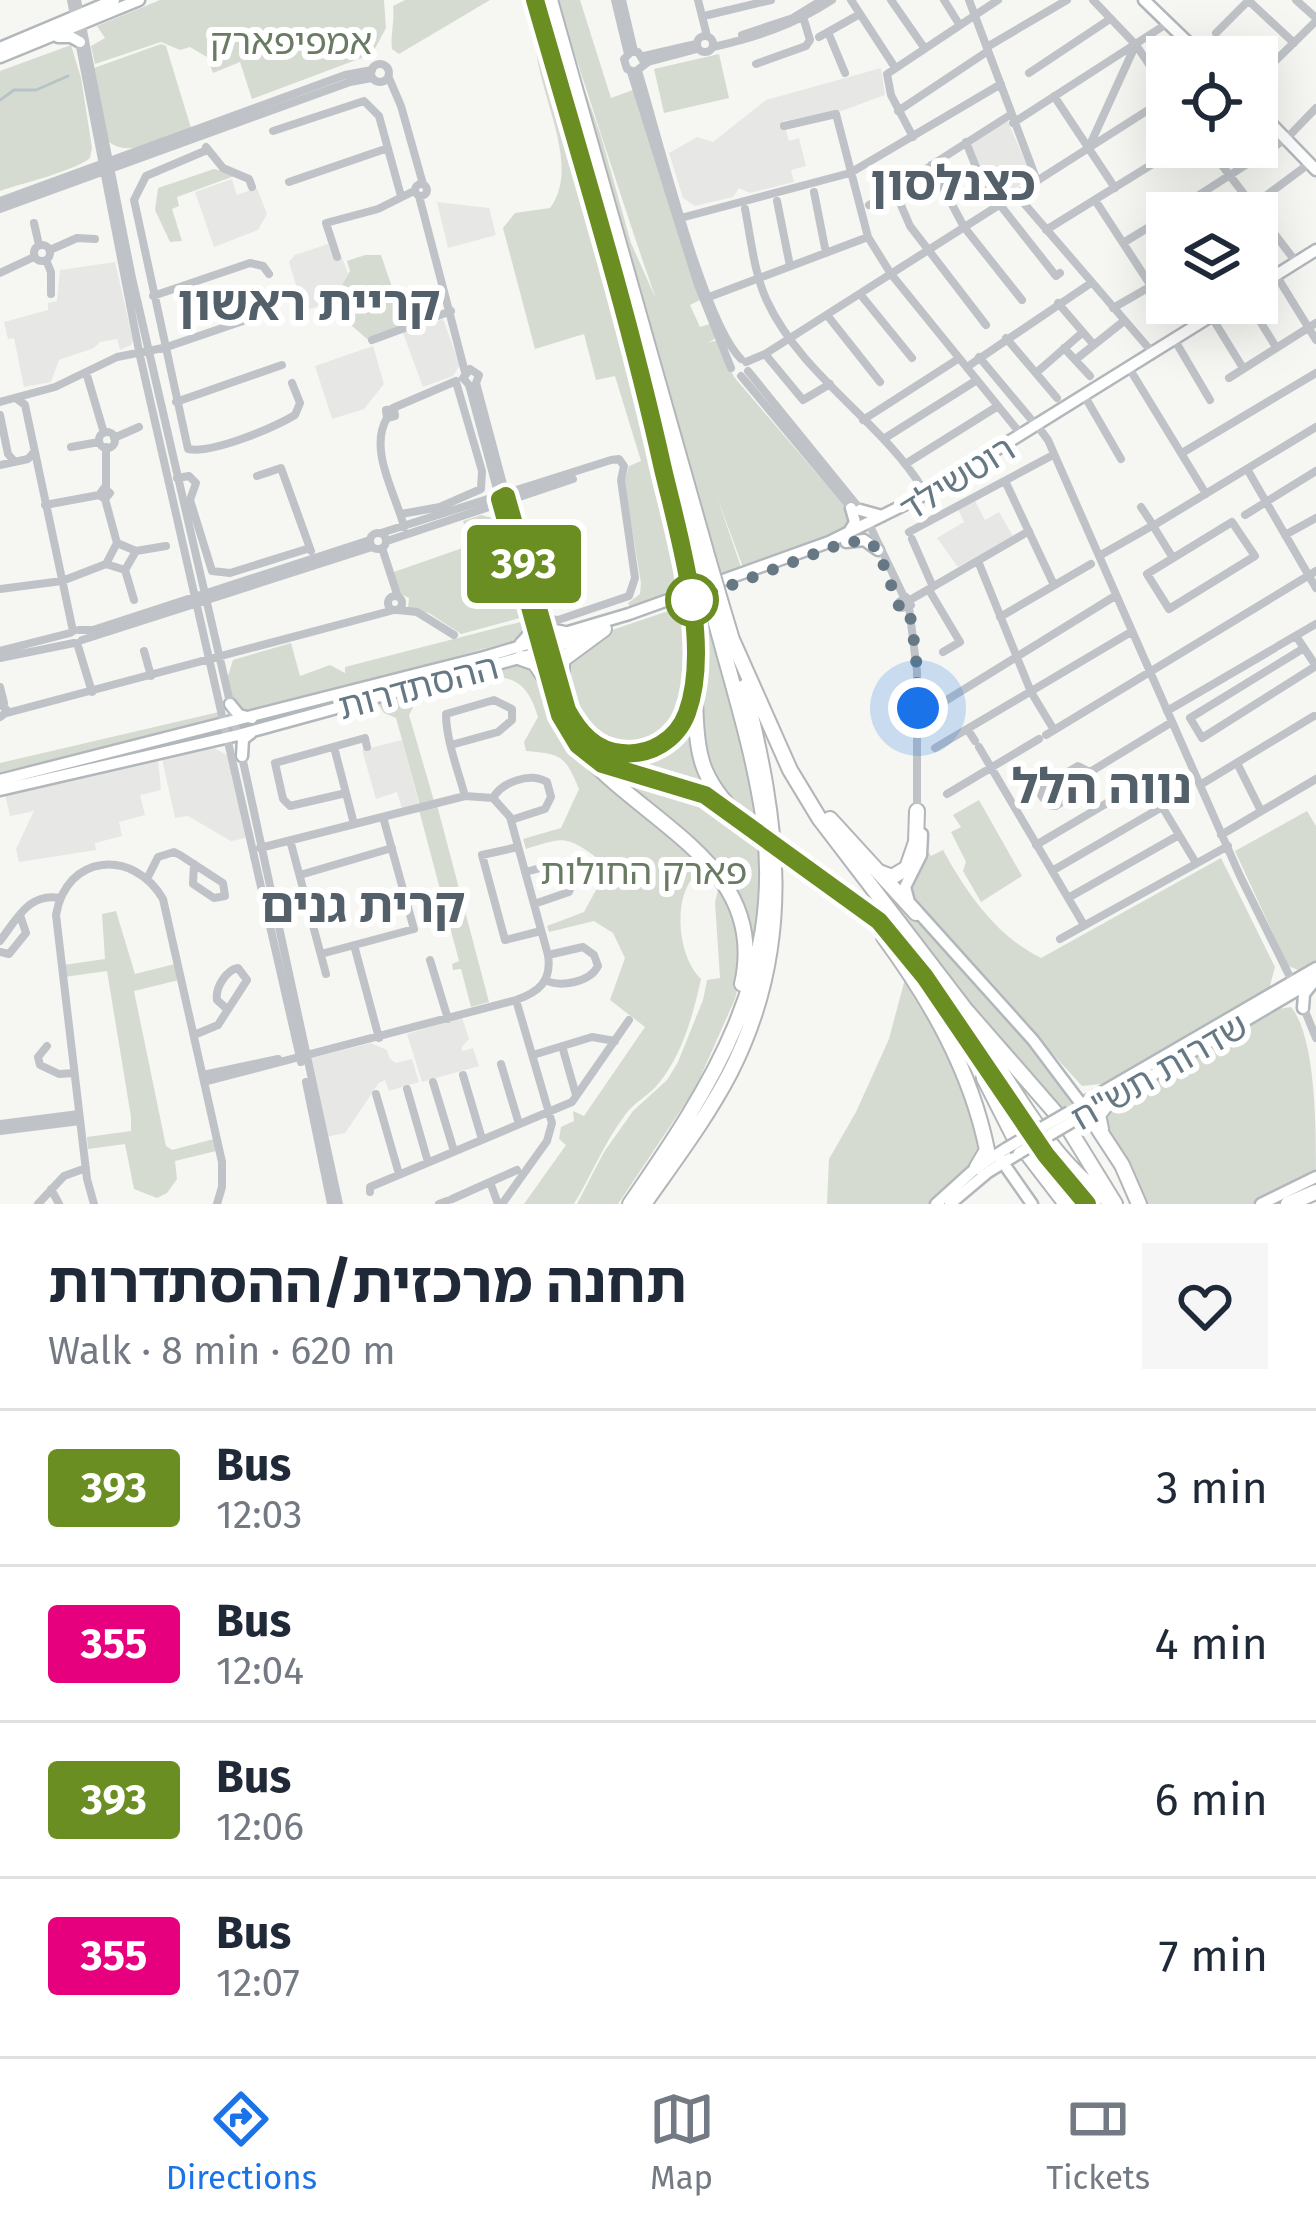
<!DOCTYPE html>
<html lang="en">
<head>
<meta charset="utf-8">
<style>
  :root { --surface:#fff; --page:#f6f6f7; --text:#1f2937; --muted:#747a83; --line:#e0e1e3; --accent:#1a73e8 }
  body { margin:0; font-family:"Fira Sans","Noto Sans Hebrew",sans-serif; background:var(--page); color:var(--text); height:100vh; display:flex; flex-direction:column; font-size:45px; white-space:nowrap }
  * { box-sizing:border-box; margin:0 }
  p { font-size:39px; color:var(--muted) }
  .icon { flex:none; width:66px; height:66px; fill:none; stroke:currentColor; stroke-width:2; stroke-linecap:round; stroke-linejoin:round }
  .map { position:relative; height:1204px; overflow:hidden }
  .panel { display:flex; flex-direction:column; background:var(--surface); flex:1 }
  .panel>* { flex:none }
  .badge { padding:0 24px; border-radius:9px; font-size:42px; line-height:78px }
  .tools { position:absolute; left:1146px; top:36px; display:grid; gap:24px }
  .tools a { display:grid; place-items:center; width:132px; height:132px; border-radius:0px; background:var(--surface); box-shadow:0 12px 48px #0002; font-size:60px }
  .you { position:absolute; width:60px; height:60px; margin:-30px; border:9px solid #fff; border-radius:50%; background:#1a73e8; box-shadow:0 0 0 18px #1a73e833 }
  .map>.badge { position:absolute; translate:-50% -50%; box-shadow:0 0 0 6px #fff }
  .round { display:grid; place-items:center; flex:none; width:126px; height:126px; border-radius:0px; background:var(--page) }
  .head { display:flex; align-items:center; justify-content:space-between; height:204px; padding:0 48px }
  h1 { font-size:57px; font-weight:700; line-height:90px }
  ul { padding:0; list-style:none }
  li { display:flex; align-items:center; gap:36px; height:156px; padding:0 48px; border-top:3px solid var(--line) }
  li div { flex:1 }
  li b { display:block; font-size:45px }
  li em { font-style:normal }
  li .badge { min-width:132px; font-weight:700; text-align:center }
  .tabs { display:flex; justify-content:space-around; align-items:center; height:168px; border-top:3px solid var(--line); background:var(--surface); font-size:33px; color:var(--muted) }
  .tabs a { display:grid; justify-items:center; gap:6px }
  .tabs .on { color:var(--accent) }
  .map>svg:first-child { display:block }
</style>
</head>
<body>
<div class="map">
<svg width="1316" height="1204" viewBox="0 0 1316 1204">
  <rect width="100%" height="100%" fill="#f6f6f2"/>
  <path fill="#e7e7e6" d="M881,68L885,95L841,111L783,121L789,141L799,138L806,166L791,170L794,182L750,193L739,188L733,197L695,206L683,198L669,153L697,137L713,142L766,100Z
    M1007,120L1032,177L999,199L984,181L968,143Z
    M232,179L237,195L257,188L267,214L258,230L214,247L195,192Z
    M437,202L489,208L496,235L448,248Z
    M328,244L333,258L341,255L348,273L337,300L304,311L289,262L295,255Z
    M115,262L133,340L131,345L120,350L117,339L100,342L94,348L59,360L51,382L24,387L14,338L8,339L4,322L48,310V303L57,301L60,270Z
    M443,319L460,365L453,376L423,387L403,333Z
    M373,346L384,384L364,409L332,419L315,366Z
    M975,501L985,520L999,512L1013,536L958,567L937,538L964,522L958,509Z
    M402,740L419,803L402,809L397,792L376,799L362,750Z
    M214,748L227,755L246,838L231,841L188,816L175,818L162,759Z
    M158,760L161,790L140,795L145,815L119,822L122,836L95,843L96,850L19,862L16,849L34,811L10,816L5,795Z
    M462,1017L469,1039L461,1048L463,1051L473,1048L479,1066L422,1082L407,1034Z
    M371,1043L387,1050L390,1059L396,1063L412,1059L419,1082L389,1091L385,1080L379,1083L345,1133L325,1137L311,1058Z"/>
  <path fill="#d6dbd2" d="M160,0H384L386,28L372,54L252,99L240,62L213,73L207,57L190,47L180,50L161,42L95,64L91,46L105,38L97,26Z
    M405,0H490L399,54L392,49C390,35 395,21 393,6Z
    M556,0H580L611,98L633,90L700,300L690,305L700,327L710,324L716,338L708,343L717,340L734,377L848,510L849,519L843,530L744,570L717,497L742,570L722,578L559,17L601,136L631,243L656,299C621,200 591,99 556,0Z
    M161,44L166,46L191,128C167,136 129,160 108,141L94,68Z
    M541,44L644,396L687,576V588L630,607L628,603L640,594L641,583L624,482L629,466L641,461L615,376L596,380L584,334L535,349L503,228L515,213L550,208C582,166 538,94 536,46Z
    M71,45L81,78L92,148L90,158C74,171 23,183 0,191V71Z
    M719,54L729,98L664,113L654,69Z
    M214,169L237,175L177,197L179,206L172,209L182,241L170,242L155,210L158,188Z
    M365,255H381L405,325L367,339C339,313 325,312 350,271L347,261Z
    M481,515L493,518L504,533L527,616L461,634L429,613L408,608L409,598L397,592L391,573L471,545L463,521Z
    M706,597L762,827L727,801L702,763L695,600Z
    M689,604L690,703L658,746L603,749C575,714 566,707 566,661L606,632Z
    M528,620V627L512,641L253,712L234,708L227,679L233,660L291,643L300,676L330,665L345,673V667Z
    M515,661L537,670L562,725L716,875H695C672,899 678,957 701,979C693,1015 683,1053 659,1083C650,1095 634,1102 625,1115C604,1143 592,1174 574,1204H524L566,1145L559,1139L561,1127L574,1121L573,1111L584,1116L645,1027L610,1000L625,958L613,933L594,921L549,932L547,926L584,912L601,881L597,858C565,834 562,838 526,849L523,839L561,828L579,789C565,755 561,754 526,751L524,742L538,717C530,691 521,678 492,676L491,669Z
    M418,688L416,702L409,715L434,801L420,805L396,718L384,713L375,699Z
    M219,712L218,718L209,724L0,772V763Z
    M689,716L715,797L602,760L582,745L585,741L649,753Z
    M612,774L686,790L761,836L755,949L750,948L745,913L726,876Z
    M979,800L1022,876L981,902L963,871L966,862L951,832L961,827L953,815Z
    M437,805L489,1002L471,1007L461,969L453,970L452,964L459,961L419,810Z
    M1307,811L1316,826V961L1301,971L1288,966L1235,851Z
    M840,833L1009,1019L1076,1103L1061,1111L972,1011Z
    M926,849L931,856L943,850C966,892 996,936 1041,958L1221,858L1275,967L1268,993L1109,1083L1082,1086L913,901L909,882L924,860Z
    M719,886L736,909L742,970L735,999L695,1089L618,1204H577L604,1152L633,1111L667,1080L678,1062L703,1000L707,980L720,978L715,902Z
    M116,911L135,974L175,964L179,980L134,991L166,1146L172,1150L214,1139L216,1151L175,1161L177,1179L167,1193L157,1198L134,1189L125,1144L88,1149L87,1137L131,1131V1117L107,971L64,977L63,965L105,959L102,914Z
    M906,975L965,1086L982,1154L930,1204H827L829,1159L856,1112L889,1039Z
    M1291,1007C1316,1037 1316,1128 1316,1174L1252,1204H1144L1103,1122L1109,1108L1272,1010Z"/>
  <g fill="none" stroke-linecap="round" stroke-linejoin="round">
    <path stroke="#b6c4c7" stroke-width="3" d="M0,100L14,90H36L68,76"/>
    <defs>
      <path id="major" d="M1144,0L1203,57
        M58,37H71L80,42
        M0,48L114,0
        M0,57L139,0
        M1257,109L1316,170
        M1257,287L1316,250
        M860,510L882,516
        M849,532L855,522L851,508
        M846,542L864,540L878,550
        M539,618L549,629L565,632
        M520,644L530,633L531,616
        M230,704L239,715L252,718
        M242,756L243,739L251,733
        M0,780L484,657L629,614L829,542L920,497L1232,303
        M0,790L238,735L541,652L594,633
        M922,834L921,855L905,887L909,902L1033,1040L1088,1113
        M1303,1008L1304,994L1312,984
        M1107,1102L1316,979
        M1080,1105L1316,968
        M999,1157L1032,1204
        M936,1204L977,1167L1007,1148
        M950,1204L988,1172L1019,1153
        M1261,1204L1316,1177"/>
      <path id="highway" d="M535,0L698,566
        M550,0L709,562
        M679,530L690,580
        M721,603L733,643
        M692,611L694,671
        M730,635L790,770L819,818L965,1009L1067,1126L1115,1204
        M541,652C549,681 555,714 573,739C633,821 770,860 742,984
        M521,658L535,663L543,675
        M562,694V660L604,629
        M695,699C697,755 699,778 740,818
        M569,713C593,757 654,771 683,722C692,706 691,685 693,667
        M605,765L692,789L756,830
        M830,819L916,913
        M795,857L872,914L901,945L1046,1155L1087,1204
        M879,872L892,877L907,868L916,842L917,811
        M884,937C931,1001 971,1071 987,1150L977,1167
        M975,1032C1015,1089 1051,1162 1110,1201
        M984,1078L1013,1135L1066,1204
        M1088,1113L1122,1165L1139,1204
        M1101,1129L1098,1115L1109,1101
        M630,1204C713,1084 783,976 764,823C754,750 730,678 712,608
        M644,1204C674,1161 706,1119 730,1073C796,944 778,821 744,687
        M1288,1204L1316,1192"/>
    </defs>
    <use href="#major" stroke="#b2b7bb" stroke-width="15"/>
    <use href="#highway" stroke="#b2b6b9" stroke-width="18"/>
    <path stroke="#bfc3c7" stroke-width="8" d="M71,0L140,356L301,1062
      M77,0L132,278L238,737
      M615,0L628,54
      M622,0L634,51
      M698,0L707,36
      M851,0L894,66
      M891,0L923,46
      M944,0L959,24
      M969,0L1037,181
      M1093,0L1136,45L1167,91
      M1248,0L1294,43
      M1296,0L1316,18
      M708,15L771,0
      M828,32L845,73
      M1216,33L1249,0
      M742,35L793,18L822,0
      M697 44a8 8 0 1 1 16 0a8 8 0 1 1-16 0Z
      M819,37L860,14
      M713,47C757,37 794,25 832,0
      M987,47L1067,0
      M644,56L696,44
      M371 73a9 9 0 1 1 18 0a9 9 0 1 1-18 0Z
      M645,64L638,52H631L624,59L627,69L635,72L648,62L697,49
      M756,64L806,46L810,40L804,20
      M638,71C657,132 703,322 741,359
      M631,72L698,285L731,368
      M1029,73L1110,19
      M389,78L401,106L423,184
      M1257,79L1316,21
      M1054,96L1115,188
      M898,111L988,51
      M1013,123L1168,23
      M784,126L836,114L868,237L891,274L1020,433
      M273,131L364,101L379,116L401,196
      M913,137L891,95L887,74L998,0
      M966,142L982,182L1056,276L1060,273
      M206,147L223,168L249,179L252,187
      M1089,147L1135,46
      M1208,147L1296,262
      M207,150L146,176L134,200L188,449C212,454 273,428 295,415L300,403L292,383
      M931,165L964,227L1022,300
      M289,182L388,148
      M415 190a6 6 0 1 1 12 0a6 6 0 1 1-12 0Z
      M894,189L910,226L986,325
      M814,192L826,253
      M1016,194L1152,352
      M419,196L465,372
      M1095,200L1151,286
      M0,201L345,75L372,70
      M777,201L790,266
      M869,205L1010,115
      M1252,206L1310,163
      M0,209L350,82L372,78
      M745,209C751,239 754,273 767,301C802,376 880,420 923,489L921,496
      M1171,213L1286,139L1316,108
      M677,219L850,173L1001,84
      M34,223L39,245
      M1046,230L1180,147
      M1123,243L1167,216
      M34 253a8 8 0 1 1 16 0a8 8 0 1 1-16 0Z
      M50,250L77,238L95,239
      M337,257L326,223L378,209L414,191
      M46,260L51,272V294
      M0,273L34,257
      M1276,275L1316,340
      M860,294L912,358
      M153,296L250,263L263,266L269,274
      M709,297L868,237
      M1058,303L1094,345
      M1113,308L1167,277
      M1253,310L1276,347
      M827,315L880,382
      M1211,316L1243,368
      M1006,338L1057,398
      M1174,339L1210,400
      M372,340L451,311
      M1064,348L1090,376
      M161,349L272,311
      M765,354L803,400L830,384
      M979,357L1035,424
      M1075,360L1124,321
      M746,362L765,354L1167,98
      M967,367L1091,283
      M1129,368L1206,494
      M748,371L860,509
      M86,372L104,433
      M1036,373L1083,332
      M741,376L851,508
      M1229,378L1316,323
      M1084,395L1121,459
      M16,398L25,405L73,631
      M0,402L55,387L117,357L163,348
      M176,402L282,365
      M393,408L456,381
      M0,415L8,454L14,461
      M387,418L386,410L394,409L395,416L387,418C368,450 396,494 404,527
      M863,420L958,359
      M1036,424L1048,440L1240,876L1292,981
      M99 440a8 8 0 1 1 16 0a8 8 0 1 1-16 0Z
      M114,438L139,427
      M885,438L977,380
      M71,447L99,442
      M1182,453L1316,373
      M907,463L998,406
      M0,465L28,459L34,452
      M1247,469L1316,588
      M257,476L281,468L311,551
      M177,478L189,476L196,483L190,500L212,571L230,573L310,548
      M1006,483L1054,585
      M104,488L110,493L105,499L99,495Z
      M106,488V447
      M105,499L117,543
      M45,505L99,495
      M1141,507L1151,522
      M401,514L440,507L481,489L482,471L456,382
      M1245,515L1316,471
      M868,522L904,597
      M1232,522L1255,556L1169,609L1147,574Z
      M1156,524L1316,427
      M517,527L548,619L558,620L629,596L635,578L621,480L624,466L619,459L611,460
      M1155,529L1173,558
      M909,532L1053,455
      M370 541a8 8 0 1 1 16 0a8 8 0 1 1-16 0Z
      M381,533L611,460
      M1285,535L1316,518
      M912,539L933,587
      M387,541L573,479
      M117,543L136,551L125,570L106,564Z
      M382,548L398,597
      M136,551L166,546
      M1099,556L1150,527
      M978,561L1031,692L1054,730
      M125,570L134,600
      M0,589L62,581L106,564
      M929,590L960,642L943,652
      M388 603a7 7 0 1 1 14 0a7 7 0 1 1-14 0Z
      M906,597L911,605L902,608L899,602Z
      M910,600L1029,531
      M909,607L917,671V809
      M398,610L417,612L454,635
      M1000,617L1091,564
      M79,630H93L370,540
      M1296,636L1316,666L1202,738L1190,718L1304,648
      M82,640L372,547
      M77,643L92,692
      M539,645L469,385L463,378L470,369L479,375L476,383L545,641
      M1278,646L1316,624
      M0,651L70,633
      M144,651L151,676
      M0,658L74,643
      M0,687L4,703
      M0,704L8,711L0,717
      M918,708L929,711L1115,596
      M1167,711L1275,648
      M7,713L394,610
      M968,730L975,741
      M1046,735L1316,571
      M451,745L498,732L512,720V709L494,700L446,714C446,740 458,770 465,796
      M334,747L354,824
      M979,747L1084,925
      M935,748L1131,632
      M241,752L339,1204
      M1237,763L1261,811
      M1090,772L1078,766L1043,787L1041,795L1048,805L1056,806L1089,784L1090,772L1172,722
      M1200,785L1314,716
      M346,793L290,806L283,799L275,763L365,738L367,747
      M947,794L1039,739
      M493,798C502,782 530,772 547,782L551,797L545,809L511,820
      M1221,835L1316,779
      M290,840L326,974
      M1036,845L1146,780L1196,863
      M518,847L482,855L505,940L541,931
      M1052,871L1162,807
      M525,872L564,862L575,874L569,892L534,904
      M300,875L392,848
      M148,877L158,857L174,852L180,855L223,883L225,896L214,898L193,884L194,864
      M1068,898L1179,835
      M1060,939L1228,846
      M0,941C17,919 29,892 60,898
      M354,945L379,1038
      M0,952L9,954L26,933L20,915
      M321,954L414,929L383,817
      M430,960L448,1019
      M545,980C561,988 590,982 598,966L594,955L583,947L548,955
      M1303,1006L1316,1038
      M194,1035L218,1025L247,980L238,968C226,970 215,988 217,1000L227,1009
      M47,1046L38,1057L40,1065L59,1074L74,1073
      M562,1046L576,1095
      M533,1055L592,1037L615,1041
      M501,1064L519,1124
      M203,1075L278,1059
      M463,1075L482,1139
      M204,1082L516,1000C539,992 552,981 548,955L510,817L493,798L465,796L260,848
      M306,1082L331,1204
      M433,1082L454,1151
      M407,1089L428,1162
      M376,1094L399,1174
      M0,1124L79,1114
      M0,1131L80,1121
      M490,1182L517,1170
      M51,1189L59,1204
      M370,1192V1187L572,1102L629,1020
      M452,1199L490,1182L498,1204
      M38,1204L64,1176L86,1168
      M94,1204L87,1179L56,915C66,854 133,848 163,899L222,1162V1187L217,1204
      M439,1204L447,1201
      M502,1204L547,1141L552,1123L516,1000"/>
    <use href="#major" stroke="#fff" stroke-width="10"/>
    <use href="#highway" stroke="#fff" stroke-width="14"/>
    <defs>
      <path id="major-bridge" d="M1007,1148L1069,1112
        M1019,1153L1075,1120"/>
      <path id="highway-bridge" d="M709,562L721,603
        M698,566L712,608
        M690,580L692,611
        M756,830L795,857"/>
    </defs>
    <use href="#major-bridge" stroke="#b2b7bb" stroke-width="15" stroke-linecap="butt"/>
    <use href="#highway-bridge" stroke="#b2b6b9" stroke-width="18" stroke-linecap="butt"/>
    <use href="#major-bridge" stroke="#fff" stroke-width="10"/>
    <use href="#highway-bridge" stroke="#fff" stroke-width="14"/>
  </g>
  <g fill="none" stroke-linecap="round" stroke-linejoin="round">
    <defs>
      <path id="line" d="M535,0C580,156 628,311 663,469C679,537 712,645 687,713C677,740 650,756 622,753C595,751 579,732 567,710L506,496L500,499L560,715L578,745L602,764L705,795L879,921L925,977L1046,1155L1087,1204"/>
    </defs>
    <use href="#line" stroke="#fff" stroke-width="27"/>
    <use href="#line" stroke="#6b8e23" stroke-width="18"/>
    <path stroke="#657884" stroke-width="12" stroke-dasharray="0 21.6" d="M692,600L846,542L868,541L878,550L899,606L909,608L916,655L918,708"/>
  </g>
  <circle fill="#fff" stroke="#6b8e23" stroke-width="6" cx="692" cy="600" r="24"/>
  <g text-anchor="middle" stroke-width="12" stroke-linejoin="round" paint-order="stroke">
    <g font-size="36" fill="#6a7b64" stroke="#fff">
      <text x="291" y="54">אמפיפארק</text>
      <text x="644" y="884">פארק החולות</text>
    </g>
    <g font-size="36" fill="#657884" stroke="#fff">
      <text transform="translate(957 478) rotate(-32)" y="13">רוטשילד</text>
      <text transform="translate(418 686) rotate(-15)" y="13">ההסתדרות</text>
      <text transform="translate(1159 1071) rotate(-30)" y="13">שדרות תש"ח</text>
    </g>
    <g font-size="48" font-weight="bold" fill="#536069" stroke="#fff">
      <text x="953" y="200">כצנלסון</text>
      <text x="309" y="320">קריית ראשון</text>
      <text x="1102" y="803">נווה הלל</text>
      <text x="363" y="922">קרית גנים</text>
    </g>
  </g>
</svg>
<div class="tools">
<a><svg class="icon" aria-label="locate" viewBox="0 0 24 24"><circle cx="12" cy="12" r="6"/><path d="M12 2v4M12 18v4M2 12h4M18 12h4"/></svg></a>
<a><svg class="icon" aria-label="layers" viewBox="0 0 24 24"><path d="M12 4l9 5-9 5-9-5zM3 14l9 5 9-5"/></svg></a>
</div>
<div class="you" style="left:918px;top:708px"></div>
<b class="badge" style="left:524px;top:564px;background:#6b8e23;color:#fff">393</b>
</div>
<section class="panel">
<div class="head"><div><h1>תחנה מרכזית/ההסתדרות</h1><p>Walk · 8 min · 620 m</p></div><a class="round"><svg class="icon" aria-label="heart" viewBox="0 0 24 24"><path d="M12 20l-8-8c-3-5 5-10 8-4 3-6 11-1 8 4z"/></svg></a></div>
<ul>
<li><span class="badge" style="background:#6b8e23;color:#fff">393</span><div><b>Bus</b><p>12:03</p></div><em>3 min</em></li>
<li><span class="badge" style="background:#e6007e;color:#fff">355</span><div><b>Bus</b><p>12:04</p></div><em>4 min</em></li>
<li><span class="badge" style="background:#6b8e23;color:#fff">393</span><div><b>Bus</b><p>12:06</p></div><em>6 min</em></li>
<li><span class="badge" style="background:#e6007e;color:#fff">355</span><div><b>Bus</b><p>12:07</p></div><em>7 min</em></li>
</ul>
</section>
<nav class="tabs">
<a class="on"><svg class="icon" aria-label="directions" viewBox="0 0 24 24"><path d="M12 3l9 9-9 9-9-9zM9 14v-3h6M13 9l2 2-2 2"/></svg>Directions</a>
<a><svg class="icon" aria-label="map" viewBox="0 0 24 24"><path d="M3 6l6-2 6 2 6-2v14l-6 2-6-2-6 2zM9 4v14M15 6v14"/></svg>Map</a>
<a><svg class="icon" aria-label="tickets" viewBox="0 0 24 24"><path d="M3 7h18v10H3zM15 7v10"/></svg>Tickets</a>
</nav>
</body>
</html>
